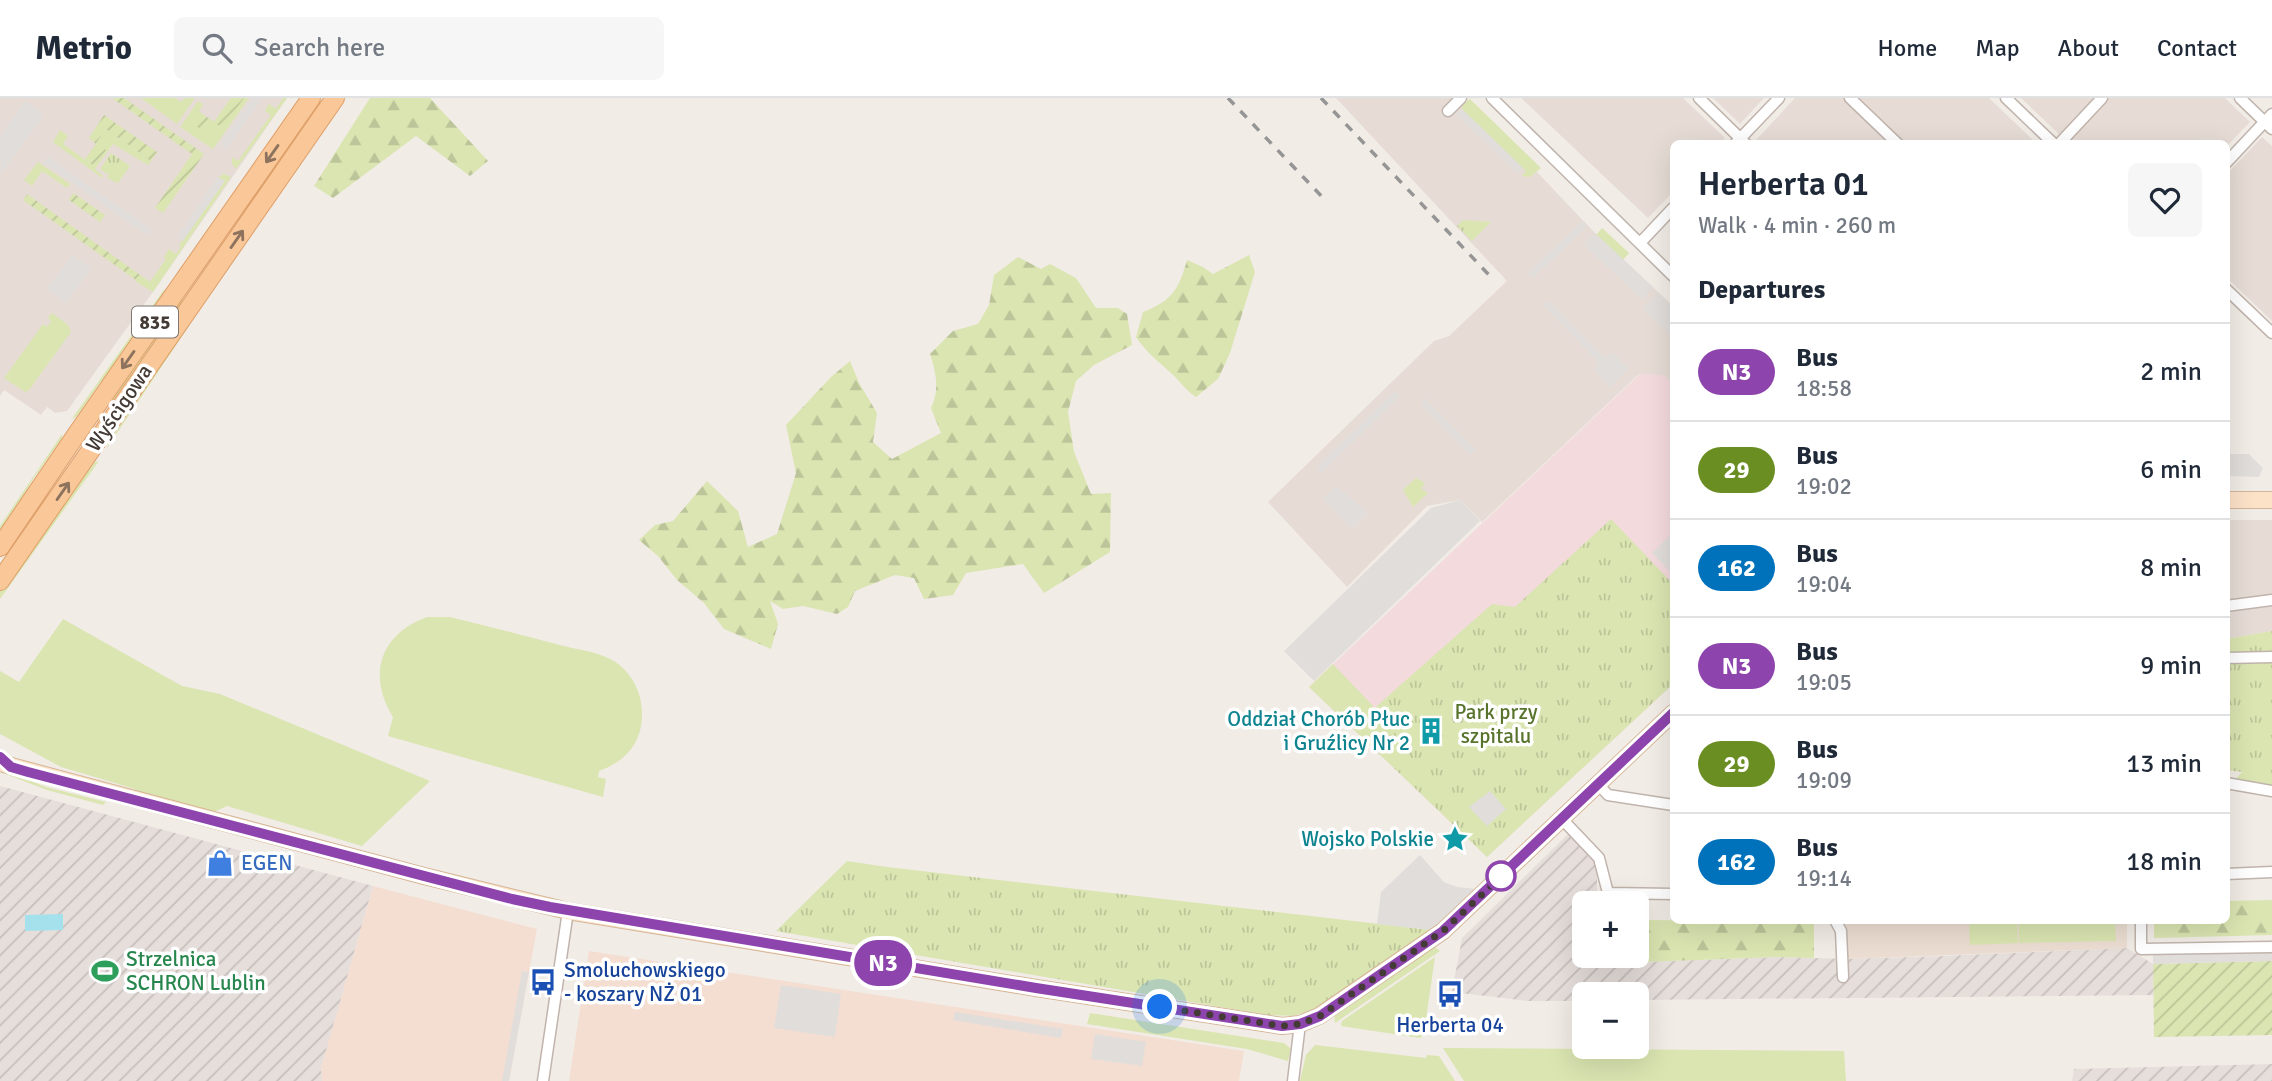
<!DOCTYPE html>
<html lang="en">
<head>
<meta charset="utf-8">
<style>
  :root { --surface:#fff; --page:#f6f6f7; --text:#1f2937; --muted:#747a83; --line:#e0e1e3 }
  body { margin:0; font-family:Signika,sans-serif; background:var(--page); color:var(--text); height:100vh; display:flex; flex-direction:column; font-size:26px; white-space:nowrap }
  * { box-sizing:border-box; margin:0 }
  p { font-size:23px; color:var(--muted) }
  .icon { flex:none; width:38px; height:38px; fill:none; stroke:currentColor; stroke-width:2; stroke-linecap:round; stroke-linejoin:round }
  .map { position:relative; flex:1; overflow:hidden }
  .details { position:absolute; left:1670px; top:42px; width:560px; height:784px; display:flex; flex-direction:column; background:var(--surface); border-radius:10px; box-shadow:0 7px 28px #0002 }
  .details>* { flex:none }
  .badge { padding:0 14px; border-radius:23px; font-size:24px; line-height:46px }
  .tools { position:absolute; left:1572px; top:793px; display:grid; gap:14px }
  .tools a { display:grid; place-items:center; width:77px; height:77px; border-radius:10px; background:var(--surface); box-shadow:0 7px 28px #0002; font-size:35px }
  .you { position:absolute; width:35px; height:35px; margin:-18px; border:5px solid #fff; border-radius:50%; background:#1a73e8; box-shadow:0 0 0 10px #1a73e833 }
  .map>.badge { position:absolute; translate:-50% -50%; box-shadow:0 0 0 4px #fff }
  h2 { padding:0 28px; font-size:26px; line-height:63px }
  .round { display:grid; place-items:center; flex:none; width:74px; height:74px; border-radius:10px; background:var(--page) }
  .overview { display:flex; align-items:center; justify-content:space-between; height:119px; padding:0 28px }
  h1 { font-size:33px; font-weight:600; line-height:52px }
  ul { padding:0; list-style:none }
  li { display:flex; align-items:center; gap:21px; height:98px; padding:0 28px; border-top:2px solid var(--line) }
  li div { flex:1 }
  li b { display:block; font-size:26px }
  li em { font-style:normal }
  li .badge { min-width:77px; font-weight:700; text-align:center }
  header { display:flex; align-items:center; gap:42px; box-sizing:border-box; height:98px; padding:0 35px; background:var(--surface); border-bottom:2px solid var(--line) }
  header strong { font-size:33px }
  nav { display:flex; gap:38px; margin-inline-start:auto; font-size:24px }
  .search { width:490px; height:63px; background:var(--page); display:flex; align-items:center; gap:18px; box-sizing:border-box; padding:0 24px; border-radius:10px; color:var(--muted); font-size:26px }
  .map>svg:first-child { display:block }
</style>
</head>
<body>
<header>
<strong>Metrio</strong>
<div class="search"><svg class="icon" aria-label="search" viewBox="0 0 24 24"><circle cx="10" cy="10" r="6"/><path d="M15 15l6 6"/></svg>Search here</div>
<nav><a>Home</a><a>Map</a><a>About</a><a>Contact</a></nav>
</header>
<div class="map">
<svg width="2272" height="983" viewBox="0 0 2272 983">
  <defs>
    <pattern id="industrial-furrows" width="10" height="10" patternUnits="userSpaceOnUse" patternTransform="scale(1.75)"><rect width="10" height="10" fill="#e5dedb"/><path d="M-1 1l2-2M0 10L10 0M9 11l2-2" fill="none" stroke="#c6bfbd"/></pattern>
    <pattern id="forest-firs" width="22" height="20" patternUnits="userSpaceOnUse" patternTransform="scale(1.75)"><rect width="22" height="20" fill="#dae5b1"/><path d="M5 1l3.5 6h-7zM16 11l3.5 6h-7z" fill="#bcc599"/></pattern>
    <pattern id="park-tufts" width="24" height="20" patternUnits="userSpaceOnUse" patternTransform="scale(1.75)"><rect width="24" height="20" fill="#dae5b1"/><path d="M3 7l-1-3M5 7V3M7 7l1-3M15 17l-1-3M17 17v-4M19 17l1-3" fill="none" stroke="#bcc599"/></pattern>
    <pattern id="garden-furrows" width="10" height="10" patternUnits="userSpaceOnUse" patternTransform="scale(1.75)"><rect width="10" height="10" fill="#dae5b1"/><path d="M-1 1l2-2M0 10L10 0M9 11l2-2" fill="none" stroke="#bcc599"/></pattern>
  </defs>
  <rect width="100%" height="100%" fill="#f2ece6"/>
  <path fill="#e6dcd5" d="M0,0H287L153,194L67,313L55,315L47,309L41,317L4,292L0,298Z
    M1336,0H1460L1536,73L1595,135L1673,208L1672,284L1639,276L1482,424L1460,402L1427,408L1347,489L1268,404L1434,243L1449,238L1507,183Z
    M1521,0H1683L1725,40L1720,45L1673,46V94L1648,120Z
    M1713,0H1764L1740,26Z
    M1795,0H1845L1892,45L1759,46L1756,42Z
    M1857,0H1989L2036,45H1905Z
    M2021,0H2098L2061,38Z
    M2107,0H2225L2250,24L2226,49V46H2069L2066,42Z
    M2262,39L2272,48V223L2226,179V77Z
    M2226,422H2272V533L2226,541Z"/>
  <path fill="#f4ded2" d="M373,788L537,831L509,983H322L321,970Z
    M589,853L1244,953L1239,983H569Z"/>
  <path fill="url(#industrial-furrows)" d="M0,688L373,788L321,970L322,983H0Z
    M1570,734L1597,762V805H1584V858H1616V865L1778,859L1848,861L1946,858L2127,850L2153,866V897L1636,902V896H1584V903H1529L1452,894L1462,840Z
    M2272,966V983H2072L2074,971Z"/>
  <path fill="#ebddd1" d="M1845,823H2127V850L1847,861Z"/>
  <path fill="#f3dadd" d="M1640,276L1663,277L1671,284L1673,282V586L1487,759L1309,589Z"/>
  <path fill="#dae5b1" d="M141,0H175L181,4L185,0H195L177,26Z
    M231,0H249L213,51L180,29L198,3L203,6L199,14L214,24Z
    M283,0H287L236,71L232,66V59L238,63L271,17L265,13L269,6L276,11Z
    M1470,1L1541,70L1530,79L1522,78L1526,73L1462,11V7Z
    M106,31L151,63L148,67L113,46L95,71L103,78L102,80L53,44L60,32L68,38L63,46L94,68L105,52L96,45Z
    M38,64L70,86L67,90L42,73L32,88L24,82Z
    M224,76L231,79L153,194L135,183L140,177L150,184L166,161L164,159L169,151L176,156L181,149L179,147L224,83L218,79Z
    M1602,130L1629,155L1623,162L1596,137Z
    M170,188L134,244L99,286L77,318L71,322L163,193Z
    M182,195V205L113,305L110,302Z
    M52,215L68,227L71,234L29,292L25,294L4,280L43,226L47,229L51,223L48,220Z
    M196,216L195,219L107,350L108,346L137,303L154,273Z
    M62,336V340L33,381L0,437V428Z
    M99,363L0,501V492L95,364Z
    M427,519H450C487,528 523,537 560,547C579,552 601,554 617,565C637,580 645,604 641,628C637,651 621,665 599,673L598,679L606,681L603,699L388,638L393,619C367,577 380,536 427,519Z
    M63,521L182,588L220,596L430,683L362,748L227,708L214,714L135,694V691L61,669L0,636V573L19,584Z
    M1333,566L1375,610L1352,630L1309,589Z
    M0,671L46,689L106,704L103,707L47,692L0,674Z
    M1969,823H2017L2018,845L1970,847Z
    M2019,823H2115L2116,843L2019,845Z
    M1434,848L1440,853L1335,925L1334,917Z
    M1435,859L1424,935L1420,940L1341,928L1342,923Z
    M1090,915L1284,945L1291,951L1288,963L1247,951L1087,926Z
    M1315,947L1426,960L1427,957L1439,958L1455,983H1300L1306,957Z
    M1443,950L1844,953L1846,983H1464Z"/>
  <path fill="url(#forest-firs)" d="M370,0H430L488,63L470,78L416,38L333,100L314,88Z
    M1249,157L1255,174L1230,255L1218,281L1196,299C1186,293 1181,284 1172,276C1159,264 1146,254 1136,239L1143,214C1172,203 1179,191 1187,162L1203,169L1213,176Z
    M1018,159L1041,171L1050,166L1076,180L1096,210H1118L1127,216L1132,247L1094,267L1076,283L1068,314L1074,354L1091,396L1111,395L1110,454L1044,495L1023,466L966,475L953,497L924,501L914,480L895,477L855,493L848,509L837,516L803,508L783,511L770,503L778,526L771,551L724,531L704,505L677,482L658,458L639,442L655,427L673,423L707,383L738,413L748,449L777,436L796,375L786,327L831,279L850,263L859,285L877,315L873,344L892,361L941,335L931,310C940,291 936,275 930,256L953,233L978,226L989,207L994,177Z
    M2272,802V837L2154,840V823L2226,822V803Z
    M1636,822L1814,823V860L1778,859L1616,865V858H1636Z"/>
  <path fill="url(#park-tufts)" d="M111,55L130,68L118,85L107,80L109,77L100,71Z
    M1463,122L1491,124L1472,143L1457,128Z
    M1416,380L1425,385L1421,391L1428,395L1413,409L1403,392Z
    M1611,421L1673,486V586L1487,759L1352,630L1492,506L1515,509Z
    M2272,533V689L2235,682L2242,674L2226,672V541Z
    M847,763L887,769L1431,832L1314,912L1293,918L1267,917L776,833Z"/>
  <path fill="url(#garden-furrows)" d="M112,0H124L204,56L163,115L155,110L192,56Z
    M231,0H244L222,30L214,24L206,35L191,24L198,13L214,24Z
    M104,17L157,54L151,63L106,31L96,45L106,52L94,68L85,61L96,46L89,40Z
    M73,95L105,117L100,124L69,102Z
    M27,96L140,177L136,182L23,102Z
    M2272,863V937L2154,939L2153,866Z"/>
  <path fill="#e1dddb" d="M252,0H262L227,51L220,46Z
    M25,3L44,17L1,76L0,38Z
    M1462,11L1523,70L1517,75L1456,16Z
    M48,59L151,131L147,137L44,65Z
    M218,79L225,83L183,143L177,139Z
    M1582,123L1587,129L1533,180L1528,175Z
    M1595,135L1653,189L1642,201L1584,147Z
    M72,157L91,171L66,205L47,191Z
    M1657,195L1673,210L1672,239L1643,211Z
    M1548,202L1605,260L1612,254L1629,271L1610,289L1594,272L1599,265L1543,207Z
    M1395,293L1400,298L1322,375L1316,369Z
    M1425,300L1476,352L1470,357L1420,306Z
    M2226,356H2249L2263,370L2259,379L2226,378Z
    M1334,390H1339L1368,415L1352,431L1323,401Z
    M1460,402L1480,423L1314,583L1284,553L1431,410Z
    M1673,435V477L1652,455Z
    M1490,693L1506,711L1487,728L1469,709Z
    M1420,757L1444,784L1457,789L1476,791L1431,832L1377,826L1381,794Z
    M2272,855V863L2153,866V857Z
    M522,873L529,874L509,983H502Z
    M781,887L841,896L835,939L774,930Z
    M955,914L1063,931L1061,940L953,922Z
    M1095,936L1146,944L1142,968L1091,961Z"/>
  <path fill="#a5e1ed" d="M63,816V832L25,833V817Z"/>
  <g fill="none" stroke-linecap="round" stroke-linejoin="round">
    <defs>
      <path id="street" d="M1492,0L1673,178
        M1699,0L1746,46
        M1850,0L1898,46
        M2006,0L2054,46
        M2240,0L2272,31
        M1448,13L1461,0
        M1735,46L1779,0
        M2059,46L2102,0
        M2226,65L2272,16
        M1640,145L1673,110
        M2226,191L2272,235
        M2226,508L2272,502
        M2226,560L2272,559
        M2226,685L2272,693
        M1598,686L1608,697L1673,707
        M1562,721L1599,760L1608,795L1673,796
        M2226,776L2272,774
        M1835,822L1841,833L1843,879
        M2141,822V851L2272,849
        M543,983L568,813
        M1293,983L1300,926"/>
      <path id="secondary" d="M2226,402H2272
        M0,665L424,778L568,813L1036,890L1282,928L1300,926L1319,918L1443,833L1673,615"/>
      <path id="primary" d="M0,449L76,337L311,0
        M0,483L335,0"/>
    </defs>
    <use href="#street" stroke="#c0b4ac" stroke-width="13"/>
    <use href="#secondary" stroke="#d3b69b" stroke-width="18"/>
    <use href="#primary" stroke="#de9f69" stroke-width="20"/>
    <use href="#street" stroke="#fff" stroke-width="10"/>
    <use href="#secondary" stroke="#fce2c7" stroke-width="16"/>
    <use href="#primary" stroke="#f9c798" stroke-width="18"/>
    <path stroke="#959595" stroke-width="3.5" stroke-dasharray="9 9" stroke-linecap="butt" d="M1228,0L1327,104
      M1321,0L1491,179"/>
  </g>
  <defs><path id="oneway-shaft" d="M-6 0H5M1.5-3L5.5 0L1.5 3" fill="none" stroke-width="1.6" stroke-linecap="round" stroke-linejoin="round" transform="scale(1.75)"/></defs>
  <g stroke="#8d735d">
    <use href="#oneway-shaft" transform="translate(272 56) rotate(125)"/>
    <use href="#oneway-shaft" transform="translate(237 141) rotate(-55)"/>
    <use href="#oneway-shaft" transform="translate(128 262) rotate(125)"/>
    <use href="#oneway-shaft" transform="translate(63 393) rotate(-55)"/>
  </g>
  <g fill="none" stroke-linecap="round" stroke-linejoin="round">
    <defs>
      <path id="line" d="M0,659L11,669L28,674L512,801L550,809L1036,890L1282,928L1300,926L1320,918L1443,833L1673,615"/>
    </defs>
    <use href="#line" stroke="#fff" stroke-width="16"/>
    <use href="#line" stroke="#8e44ad" stroke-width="10"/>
    <path stroke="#453b36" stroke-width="7" stroke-dasharray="0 12.6" d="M1160,909L1282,928L1300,926L1320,918L1443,833L1506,774L1501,778"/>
  </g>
  <defs>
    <symbol id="building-bare" viewBox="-9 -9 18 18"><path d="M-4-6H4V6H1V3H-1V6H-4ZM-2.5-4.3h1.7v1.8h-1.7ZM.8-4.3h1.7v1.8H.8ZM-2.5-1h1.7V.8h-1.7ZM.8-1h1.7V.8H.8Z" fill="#0f9aa8" stroke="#fff" stroke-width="2.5" paint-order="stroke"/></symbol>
    <symbol id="sight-bare" viewBox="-9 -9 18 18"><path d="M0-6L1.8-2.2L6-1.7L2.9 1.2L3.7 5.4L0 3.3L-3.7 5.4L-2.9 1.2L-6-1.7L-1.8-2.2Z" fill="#0f9aa8" stroke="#fff" stroke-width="2.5" paint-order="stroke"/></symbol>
    <symbol id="shop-bare" viewBox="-9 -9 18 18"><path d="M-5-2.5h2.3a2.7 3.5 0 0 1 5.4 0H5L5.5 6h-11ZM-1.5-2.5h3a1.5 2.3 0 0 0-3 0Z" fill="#3f7fe0" stroke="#fff" stroke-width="2.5" paint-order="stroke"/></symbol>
    <symbol id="stadium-bare" viewBox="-9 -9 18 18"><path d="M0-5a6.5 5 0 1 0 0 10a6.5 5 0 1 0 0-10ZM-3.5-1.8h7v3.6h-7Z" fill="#2e9e5b" stroke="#fff" stroke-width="2.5" paint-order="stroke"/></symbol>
    <symbol id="bus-bare" viewBox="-9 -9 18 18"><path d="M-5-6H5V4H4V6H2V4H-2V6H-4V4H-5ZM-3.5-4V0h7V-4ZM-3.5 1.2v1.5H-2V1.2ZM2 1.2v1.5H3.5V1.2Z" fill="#1a4fb4" stroke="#fff" stroke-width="2.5" paint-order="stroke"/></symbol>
  </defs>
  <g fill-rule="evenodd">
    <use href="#building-bare" x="1412" y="614" width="38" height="38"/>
    <use href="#sight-bare" x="1436" y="722" width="38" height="38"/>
    <use href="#shop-bare" x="201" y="746" width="38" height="38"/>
    <use href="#stadium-bare" x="86" y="854" width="38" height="38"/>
    <use href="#bus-bare" x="524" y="865" width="38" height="38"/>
    <use href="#bus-bare" x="1431" y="877" width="38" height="38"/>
  </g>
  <circle fill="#fff" stroke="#8e44ad" stroke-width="3.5" cx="1501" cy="778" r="14"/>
  <g text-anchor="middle" stroke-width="7" stroke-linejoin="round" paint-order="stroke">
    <rect fill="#fff" stroke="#7d7672" stroke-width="2" x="132" y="208.5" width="46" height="31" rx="5"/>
    <g font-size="19" font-weight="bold" fill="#453b36">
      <text x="155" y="231">835</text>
    </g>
    <g font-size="21" fill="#453b36" stroke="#fff">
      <text transform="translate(119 310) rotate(-56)" y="7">Wyścigowa</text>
    </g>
    <g font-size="21" fill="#58742c" stroke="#fff">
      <text x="1496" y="621">Park przy<tspan x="1496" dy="24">szpitalu</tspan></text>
    </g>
    <g font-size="21" fill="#0d838f" stroke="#fff" text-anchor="end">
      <text x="1410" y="628">Oddział Chorób Płuc<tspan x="1410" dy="24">i Gruźlicy Nr 2</tspan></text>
      <text x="1434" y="748">Wojsko Polskie</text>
    </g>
    <g font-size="21" fill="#366cbe" stroke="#fff" text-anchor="start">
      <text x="241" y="772">EGEN</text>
    </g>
    <g font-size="21" fill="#27864d" stroke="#fff" text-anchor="start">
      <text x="126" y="868">Strzelnica<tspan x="126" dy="24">SCHRON Lublin</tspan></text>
    </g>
    <g font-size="21" fill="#164399" stroke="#fff" text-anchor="start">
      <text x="564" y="879">Smoluchowskiego<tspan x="564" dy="24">- koszary NŻ 01</tspan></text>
      <text x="1450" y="934" text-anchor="middle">Herberta 04</text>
    </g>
  </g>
</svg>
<div class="tools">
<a>+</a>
<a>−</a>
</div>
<div class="you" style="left:1160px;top:909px"></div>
<b class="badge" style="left:883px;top:865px;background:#8e44ad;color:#fff">N3</b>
<section class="details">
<div class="overview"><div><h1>Herberta 01</h1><p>Walk · 4 min · 260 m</p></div><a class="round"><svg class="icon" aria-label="heart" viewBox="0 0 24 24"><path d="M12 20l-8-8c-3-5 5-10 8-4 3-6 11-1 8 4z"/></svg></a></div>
<h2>Departures</h2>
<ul>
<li><span class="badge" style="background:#8e44ad;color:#fff">N3</span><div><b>Bus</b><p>18:58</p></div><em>2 min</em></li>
<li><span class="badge" style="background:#6b8e23;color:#fff">29</span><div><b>Bus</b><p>19:02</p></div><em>6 min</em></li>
<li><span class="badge" style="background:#0072bc;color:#fff">162</span><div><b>Bus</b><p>19:04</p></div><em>8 min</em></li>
<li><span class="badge" style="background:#8e44ad;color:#fff">N3</span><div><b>Bus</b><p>19:05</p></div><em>9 min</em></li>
<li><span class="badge" style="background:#6b8e23;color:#fff">29</span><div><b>Bus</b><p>19:09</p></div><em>13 min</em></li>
<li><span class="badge" style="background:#0072bc;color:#fff">162</span><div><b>Bus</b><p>19:14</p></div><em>18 min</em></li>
</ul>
</section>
</div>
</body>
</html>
